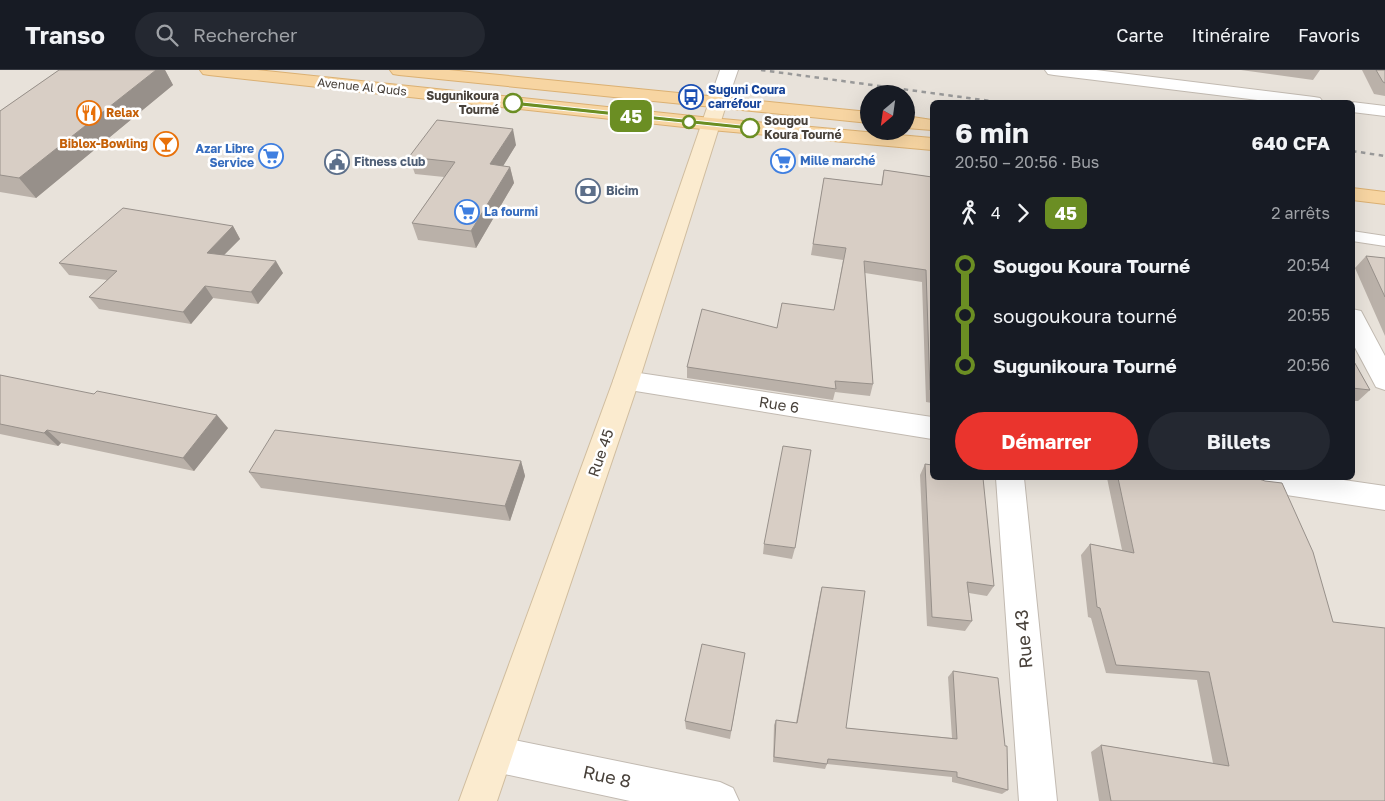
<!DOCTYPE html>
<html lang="fr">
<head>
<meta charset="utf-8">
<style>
  :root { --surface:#171b24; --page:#242831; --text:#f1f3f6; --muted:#9ea1a6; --line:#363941; --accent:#ea342d }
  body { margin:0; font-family:"Golos Text",sans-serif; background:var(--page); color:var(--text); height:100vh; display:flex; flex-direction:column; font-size:19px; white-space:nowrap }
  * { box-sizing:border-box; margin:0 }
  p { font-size:16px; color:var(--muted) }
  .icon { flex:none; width:28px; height:28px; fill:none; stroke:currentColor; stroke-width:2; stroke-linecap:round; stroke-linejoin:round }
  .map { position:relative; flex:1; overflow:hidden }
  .sheet { position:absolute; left:930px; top:30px; width:425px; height:380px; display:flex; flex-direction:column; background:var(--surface); border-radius:8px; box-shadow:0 5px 20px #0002 }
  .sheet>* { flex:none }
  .badge { padding:0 10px; border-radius:8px; font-size:18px; line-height:32px }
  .needle { width:32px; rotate:209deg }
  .fabs { position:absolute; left:860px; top:15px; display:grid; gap:10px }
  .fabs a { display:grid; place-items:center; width:55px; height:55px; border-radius:50%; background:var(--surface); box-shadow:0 5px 20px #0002; font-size:25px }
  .map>.badge { position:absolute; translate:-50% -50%; box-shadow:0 0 0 2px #fff }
  .legs { display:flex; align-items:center; gap:8px; height:55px; padding:0 25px; font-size:16px }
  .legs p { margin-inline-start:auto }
  .head { display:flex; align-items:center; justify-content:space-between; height:85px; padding:0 25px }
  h1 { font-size:28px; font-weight:700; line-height:38px }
  .primary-button { display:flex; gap:10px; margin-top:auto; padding:10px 25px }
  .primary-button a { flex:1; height:58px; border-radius:30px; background:var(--accent); color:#fff; font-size:20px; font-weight:700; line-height:58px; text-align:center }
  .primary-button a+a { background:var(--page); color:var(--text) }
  ul { padding:0 25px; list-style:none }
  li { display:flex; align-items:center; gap:18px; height:50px; font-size:19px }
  li i { display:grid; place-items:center; width:8px; height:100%; margin:0 6px; background:currentColor }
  li i::after { content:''; width:12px; height:12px; margin:-6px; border:4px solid; border-radius:50%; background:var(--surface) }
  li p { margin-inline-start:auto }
  li:first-child i { background:linear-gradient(#0000 50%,currentColor 0) }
  li:last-child i { background:linear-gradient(currentColor 50%,#0000 0) }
  header { display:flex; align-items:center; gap:30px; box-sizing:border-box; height:70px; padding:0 25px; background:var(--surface); border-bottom:1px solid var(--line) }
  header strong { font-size:24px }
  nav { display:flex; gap:28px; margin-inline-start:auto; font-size:18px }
  .search { width:350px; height:45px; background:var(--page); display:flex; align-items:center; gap:12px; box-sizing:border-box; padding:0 18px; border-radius:28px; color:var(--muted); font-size:19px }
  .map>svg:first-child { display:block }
</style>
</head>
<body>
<header>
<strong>Transo</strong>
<div class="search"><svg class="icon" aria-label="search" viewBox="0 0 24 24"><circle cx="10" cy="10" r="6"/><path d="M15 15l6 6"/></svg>Rechercher</div>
<nav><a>Carte</a><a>Itinéraire</a><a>Favoris</a></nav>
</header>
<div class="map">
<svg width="1385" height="731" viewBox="0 0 1385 731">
  <rect width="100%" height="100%" fill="#f4f1eb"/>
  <path fill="#e8e2da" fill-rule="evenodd" d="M0,0H1385V731H0ZM869,24H906V61H869ZM932,32H1352V408H932Z"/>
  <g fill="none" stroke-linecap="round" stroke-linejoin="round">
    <defs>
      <path id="lane" d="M1352,161L1385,166V176L1352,171Z"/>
      <path id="street" d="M720,0H738L727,32L724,36L718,37L712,36L709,32Z
        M1045,0H1096L1314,27L1320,28L1323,32H1275L1054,5L1048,4Z
        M1348,32H1352L1385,36V46L1352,42V32Z
        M1352,239L1361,241L1385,286V320L1376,317L1352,272Z
        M626,301L932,347V369L617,318L613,311L617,304Z
        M996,408H1024L1057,731H1019Z
        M1239,408H1330L1385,416V440L1253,420L1243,416Z
        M495,666L720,712L733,718L739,731H630L495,702L482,697L477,684L482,671Z"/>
      <path id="secondary" d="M718,27L724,28L727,32L639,311L497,731H459L613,311L709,32L712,28Z"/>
      <path id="primary" d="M200,0H257L711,48L932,68V80L711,60L209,5L203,4Z
        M390,0H449L869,42V53L399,5L393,4Z
        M906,46L932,50V60L906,58Z
        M1352,118L1385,122V134L1352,130Z"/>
    </defs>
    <use href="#lane" stroke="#c2bab1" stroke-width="2"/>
    <use href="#street" stroke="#c2bab1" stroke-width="2"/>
    <use href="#secondary" stroke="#d0bd9f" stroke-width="2"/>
    <use href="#primary" stroke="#dbb072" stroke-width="2"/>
    <use href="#lane" fill="#fff" fill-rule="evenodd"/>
    <use href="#street" fill="#fff" fill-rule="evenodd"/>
    <use href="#secondary" fill="#fbebcf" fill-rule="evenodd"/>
    <use href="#primary" fill="#f7d5a2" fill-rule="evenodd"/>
    <path stroke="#999" stroke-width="2.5" stroke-dasharray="4.5 4.5" stroke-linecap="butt" d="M761,0L998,32
      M1352,81L1385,86"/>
  </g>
  <path fill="#bab1a9" d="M59,0H165L173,15L36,128L0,122V41Z
    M1241,0H1320L1313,10Z
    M1362,0H1385V26L1374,24Z
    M516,75L503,96L510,97L514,113L476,178L418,170L412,153L444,107L415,104L409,87Z
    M884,100L932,107V333L926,332L922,212L865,203L873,314L870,326L835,322L833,330L687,308V297L777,258L834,240L843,190L811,185L824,108L881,115Z
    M233,156L240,169L224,185L283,203L258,234L213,228L191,254L99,239L89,227L107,210L69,205L59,193Z
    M1366,186L1385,188V266L1355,198Z
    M1352,288L1370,320L1358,331H1352Z
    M0,305L228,358L194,401L61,373L58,376L0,364Z
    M521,391L525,406L510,451L261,418L249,402Z
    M925,394L994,516L987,526L969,523L972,551L965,561L927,556L920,405Z
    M1107,408H1256L1333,552L1385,731H1099L1091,682L1101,675L1213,693L1197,610L1106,603L1091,548L1088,547L1081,485L1090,474L1122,480Z
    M764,474L795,478L792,489L763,484Z
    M822,517L846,658L952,668L948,607L953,601L1008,720L1002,724L952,712V707L827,694L825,699L773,692L774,655L776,650L796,653L820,524Z
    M745,583L730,669L686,659L685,651Z"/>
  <path fill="#97908a" d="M156,0H165L173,15L36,128L19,108Z
    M513,59L516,75L494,111L490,94Z
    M510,97L514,113L476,178L471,161Z
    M233,156L240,169L214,195L207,183Z
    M276,191L283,203L258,234L251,222Z
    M205,216L213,228L191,254L183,242Z
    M217,345L228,358L194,401L183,388Z
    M47,360L61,373L58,376L44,363Z
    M521,391L525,406L510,451L505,436Z"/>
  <path fill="#d8cec5" stroke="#97908a" d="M59,0H156L19,108L0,105V41Z
    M1376,0H1385V13L1383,12Z
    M437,50L513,59L490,94L510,97L471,161L412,153L455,92L409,87Z
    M884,100L932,107V321L930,320L926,200L864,191L873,314L835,311L836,319L687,297L702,239L777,258L782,233L834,240L846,178L813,174L824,108L882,115Z
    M123,138L233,156L207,183L276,191L251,222L205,216L183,242L89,227L117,201L59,193Z
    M1366,186L1385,188V227Z
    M1352,288L1370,320L1352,318Z
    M0,305L94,324L97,321L217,345L183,388L47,360L44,363L0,354Z
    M275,360L521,391L505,436L249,402Z
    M783,376L811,380L795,478L764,474Z
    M925,394L932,395V408H983L994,516L967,512L972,551L932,547Z
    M1118,408H1256L1265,411L1282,413L1313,482L1333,552L1385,558V731H1111L1101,675L1229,696L1209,602L1116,595L1100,538L1097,537L1090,474L1134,483Z
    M822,517L865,521L846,658L957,669L953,601L998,608L1005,676H1007L1008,720L957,707V702L828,689L827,694L774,687L776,650L797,653Z
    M702,574L745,583L731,661L685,651Z"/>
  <path fill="#6b8e23" stroke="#fff" d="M513,31L750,56L753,58L750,60L511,35L510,33Z"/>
  <defs>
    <symbol id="bus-ring" viewBox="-11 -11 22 22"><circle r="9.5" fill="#fff" stroke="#1a4fb4" stroke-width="1.5"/><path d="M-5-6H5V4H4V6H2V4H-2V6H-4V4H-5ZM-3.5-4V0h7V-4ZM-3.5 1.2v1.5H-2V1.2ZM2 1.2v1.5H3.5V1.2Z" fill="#1a4fb4"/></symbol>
    <symbol id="restaurant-ring" viewBox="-11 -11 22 22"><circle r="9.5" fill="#fff" stroke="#e8710a" stroke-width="1.5"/><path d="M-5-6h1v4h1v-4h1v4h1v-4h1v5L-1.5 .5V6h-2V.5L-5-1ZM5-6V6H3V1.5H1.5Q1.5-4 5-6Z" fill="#e8710a"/></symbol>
    <symbol id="bar-ring" viewBox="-11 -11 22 22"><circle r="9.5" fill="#fff" stroke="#e8710a" stroke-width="1.5"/><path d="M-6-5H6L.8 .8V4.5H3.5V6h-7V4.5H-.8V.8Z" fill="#e8710a"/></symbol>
    <symbol id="supermarket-ring" viewBox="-11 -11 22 22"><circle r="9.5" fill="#fff" stroke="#3f7fe0" stroke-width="1.5"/><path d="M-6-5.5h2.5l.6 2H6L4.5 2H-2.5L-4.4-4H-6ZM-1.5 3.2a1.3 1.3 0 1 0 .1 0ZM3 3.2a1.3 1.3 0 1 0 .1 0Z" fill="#3f7fe0"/></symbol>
    <symbol id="civic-ring" viewBox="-11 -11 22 22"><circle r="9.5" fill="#fff" stroke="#5c6f8a" stroke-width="1.5"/><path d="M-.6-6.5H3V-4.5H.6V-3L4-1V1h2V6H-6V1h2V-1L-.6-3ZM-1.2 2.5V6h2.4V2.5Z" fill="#5c6f8a"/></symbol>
    <symbol id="bank-ring" viewBox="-11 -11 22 22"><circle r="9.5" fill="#fff" stroke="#5c6f8a" stroke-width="1.5"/><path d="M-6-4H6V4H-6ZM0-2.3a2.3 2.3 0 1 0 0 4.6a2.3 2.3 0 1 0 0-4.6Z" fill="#5c6f8a"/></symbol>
  </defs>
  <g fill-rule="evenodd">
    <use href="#bus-ring" x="677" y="13" width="28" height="28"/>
    <use href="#restaurant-ring" x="75" y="29" width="28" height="28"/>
    <use href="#bar-ring" x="152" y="60" width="28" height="28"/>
    <use href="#supermarket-ring" x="257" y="72" width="28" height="28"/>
    <use href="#supermarket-ring" x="769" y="77" width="28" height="28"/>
    <use href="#civic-ring" x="323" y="78" width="28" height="28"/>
    <use href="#bank-ring" x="574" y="107" width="28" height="28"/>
    <use href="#supermarket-ring" x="453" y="128" width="28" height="28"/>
  </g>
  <g fill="#fff" stroke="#6b8e23" stroke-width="2.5">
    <circle cx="513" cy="33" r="9"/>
    <circle cx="689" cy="52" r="6"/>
    <circle cx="750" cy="58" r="9"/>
  </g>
  <g text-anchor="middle" stroke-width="5" stroke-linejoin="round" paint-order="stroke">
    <g font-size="12" fill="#48413a" stroke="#fff">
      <text transform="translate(362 17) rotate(6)" y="4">Avenue Al Quds</text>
    </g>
    <g font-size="12" font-weight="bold" fill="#164399" stroke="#fff" text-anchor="start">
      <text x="708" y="24">Suguni Coura<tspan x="708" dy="14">carréfour</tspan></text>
    </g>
    <g font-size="12" font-weight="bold" fill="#48413a" stroke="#fff" text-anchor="end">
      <text x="499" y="30">Sugunikoura<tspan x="499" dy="14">Tourné</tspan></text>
      <text x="764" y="55" text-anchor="start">Sougou<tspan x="764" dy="14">Koura Tourné</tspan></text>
    </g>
    <g font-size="12" font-weight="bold" fill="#c56008" stroke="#fff" text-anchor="start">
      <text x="106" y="47">Relax</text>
      <text x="148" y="78" text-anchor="end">Biblox-Bowling</text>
    </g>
    <g font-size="12" font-weight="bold" fill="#366cbe" stroke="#fff" text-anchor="start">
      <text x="254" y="83" text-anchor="end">Azar Libre<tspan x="254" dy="14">Service</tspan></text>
      <text x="800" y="95">Mille marché</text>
      <text x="484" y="146">La fourmi</text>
    </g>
    <g font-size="12" font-weight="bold" fill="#4e5e75" stroke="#fff" text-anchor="start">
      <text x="354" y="96">Fitness club</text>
      <text x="606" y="125">Bicim</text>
    </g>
    <g font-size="15" fill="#48413a" stroke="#fff">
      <text transform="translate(779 335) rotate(9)" y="5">Rue 6</text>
      <text transform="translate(601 383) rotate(-71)" y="5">Rue 45</text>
    </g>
    <g font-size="18" fill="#48413a" stroke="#fff">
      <text transform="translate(1024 569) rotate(-95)" y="6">Rue 43</text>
      <text transform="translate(607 707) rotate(12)" y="6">Rue 8</text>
    </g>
  </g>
</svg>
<div class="fabs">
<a><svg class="needle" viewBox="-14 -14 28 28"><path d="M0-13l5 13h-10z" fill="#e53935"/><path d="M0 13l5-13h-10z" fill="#9ea1a6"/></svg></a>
</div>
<b class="badge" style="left:631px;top:46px;background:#6b8e23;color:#fff">45</b>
<section class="sheet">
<div class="head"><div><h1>6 min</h1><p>20:50 – 20:56 · Bus</p></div><b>640 CFA</b></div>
<div class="legs"><svg class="icon" aria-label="walk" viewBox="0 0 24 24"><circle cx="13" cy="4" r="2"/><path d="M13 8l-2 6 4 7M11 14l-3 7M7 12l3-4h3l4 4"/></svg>4<svg class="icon" aria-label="forward" viewBox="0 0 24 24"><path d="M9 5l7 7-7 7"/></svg><b class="badge" style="background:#6b8e23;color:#fff">45</b><p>2 arrêts</p></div>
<ul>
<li><i style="color:#6b8e23"></i><b>Sougou Koura Tourné</b><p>20:54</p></li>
<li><i style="color:#6b8e23"></i><span>sougoukoura tourné</span><p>20:55</p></li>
<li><i style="color:#6b8e23"></i><b>Sugunikoura Tourné</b><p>20:56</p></li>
</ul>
<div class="primary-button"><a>Démarrer</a><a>Billets</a></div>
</section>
</div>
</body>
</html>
